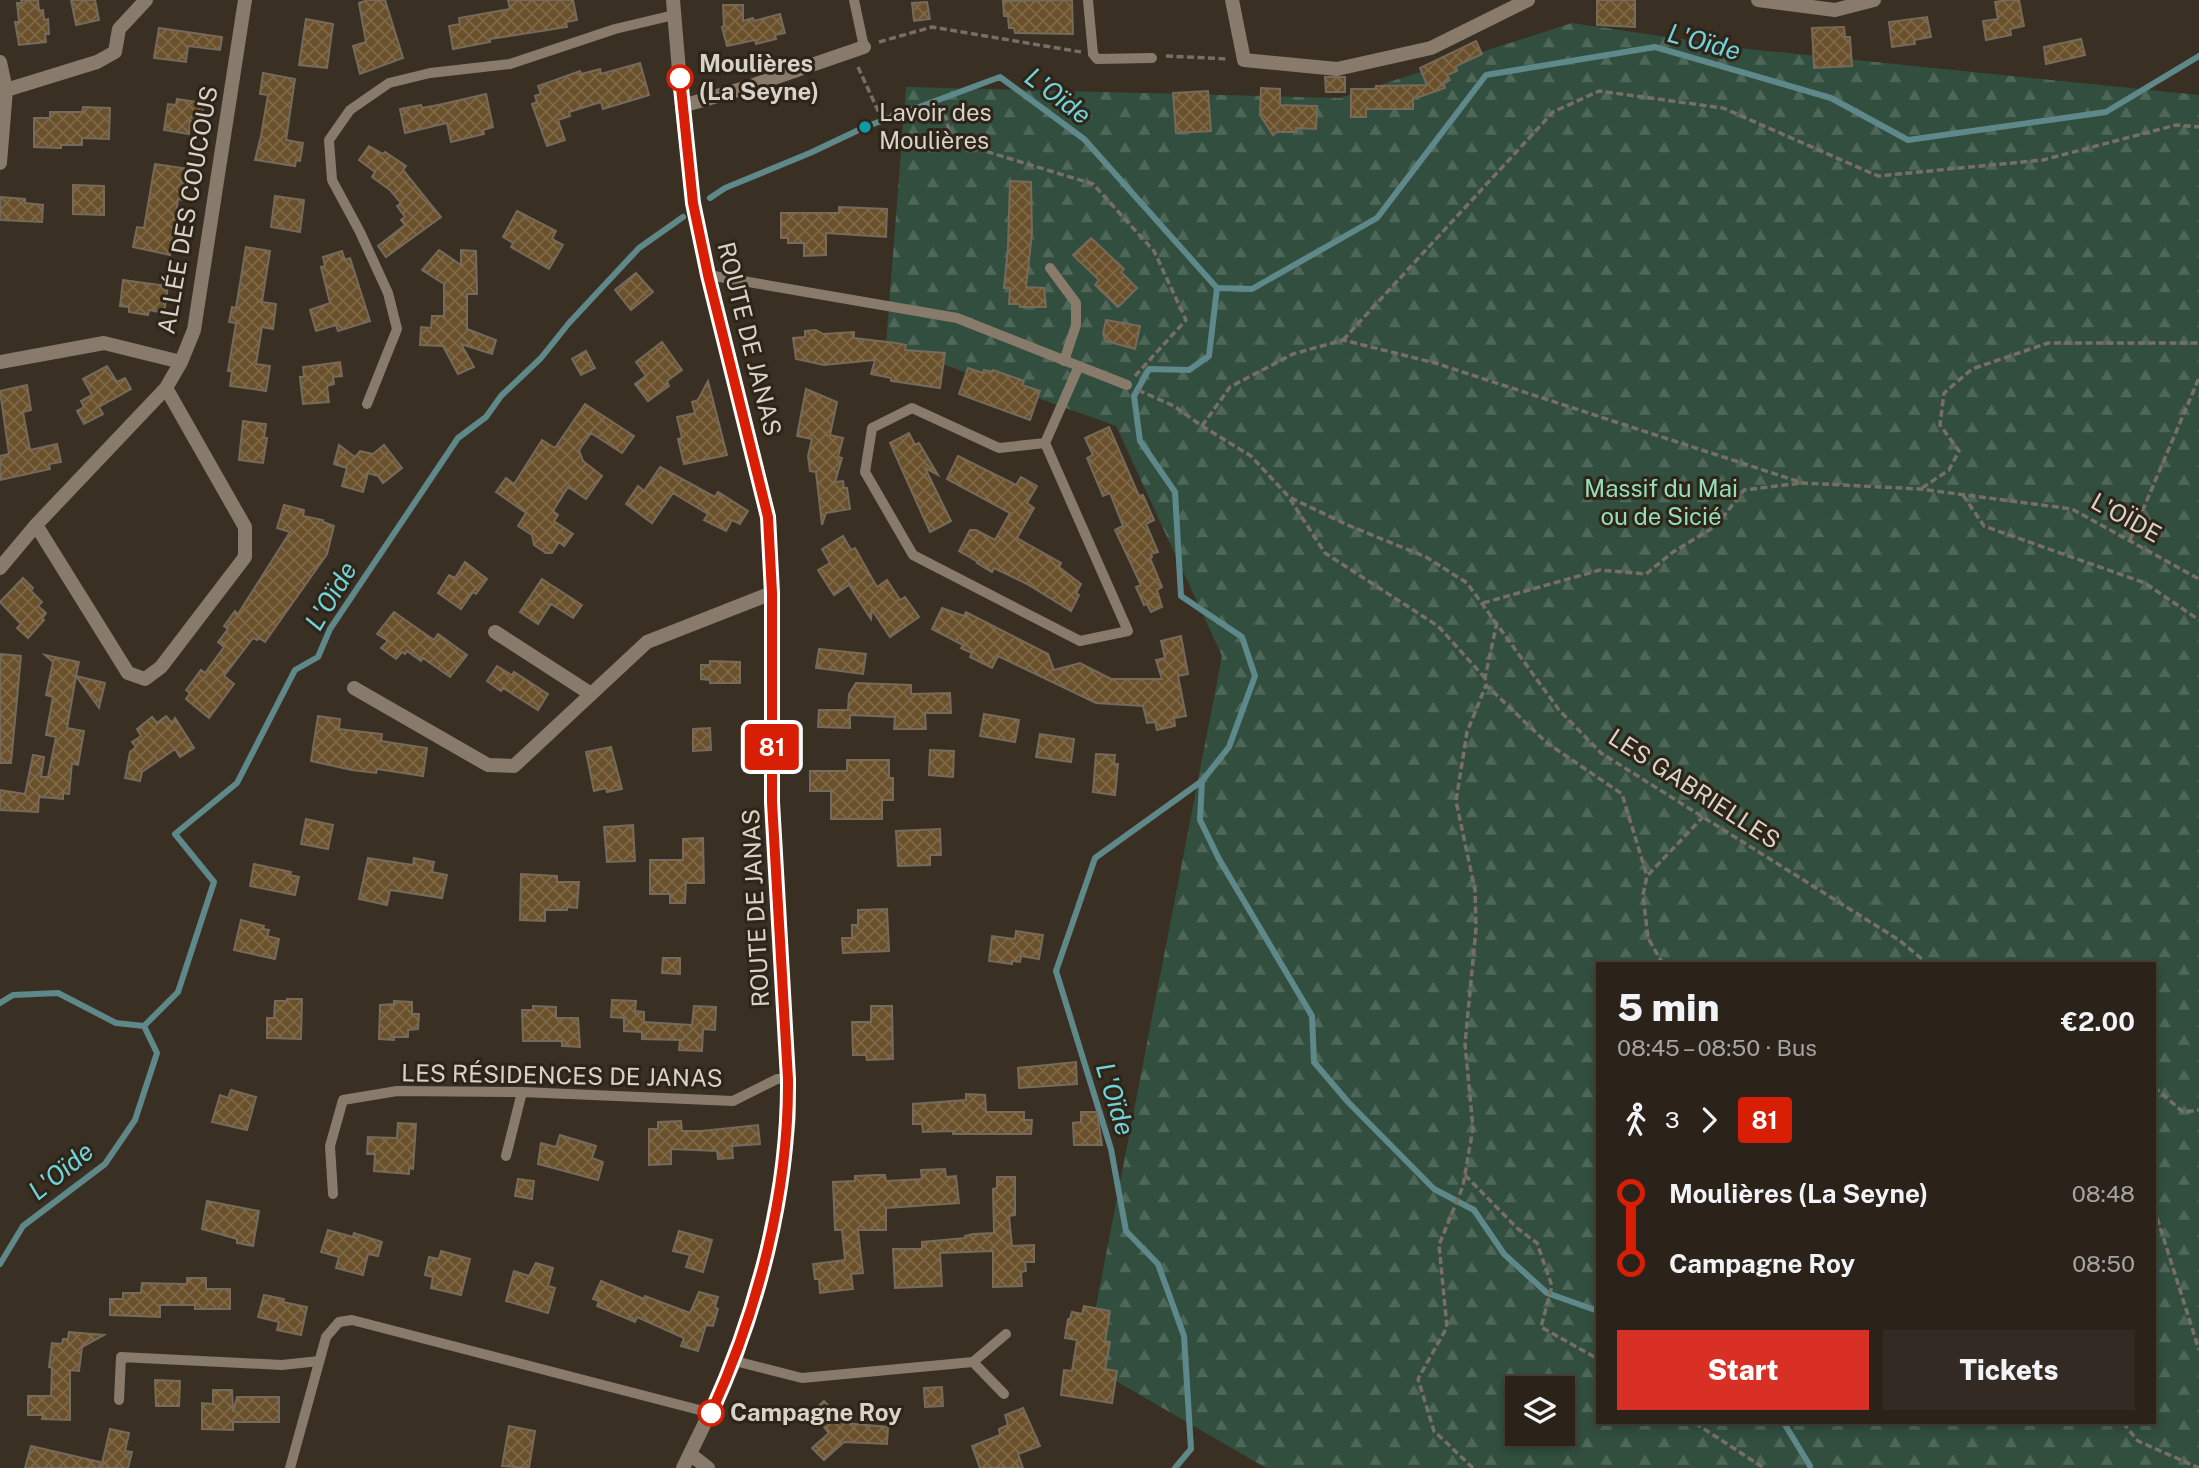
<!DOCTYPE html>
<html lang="en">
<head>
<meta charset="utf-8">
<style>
  :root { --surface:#2b231a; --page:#332b23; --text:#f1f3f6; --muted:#a6a4a2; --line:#474039; --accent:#d93025 }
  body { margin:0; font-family:"Public Sans",sans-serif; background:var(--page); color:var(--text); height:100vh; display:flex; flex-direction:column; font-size:26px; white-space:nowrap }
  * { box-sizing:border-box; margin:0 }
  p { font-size:23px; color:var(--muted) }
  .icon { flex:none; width:38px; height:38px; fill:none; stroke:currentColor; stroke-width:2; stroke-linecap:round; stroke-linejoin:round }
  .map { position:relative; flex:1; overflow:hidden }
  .drawer { position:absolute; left:1596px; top:962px; width:560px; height:462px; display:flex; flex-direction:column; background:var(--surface); border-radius:0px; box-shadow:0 4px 10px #0003,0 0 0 2px var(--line) }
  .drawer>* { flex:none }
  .badge { padding:0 14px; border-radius:5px; font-size:24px; line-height:46px }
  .buttons { position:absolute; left:1505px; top:1376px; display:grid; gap:14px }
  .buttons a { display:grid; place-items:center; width:70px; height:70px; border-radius:0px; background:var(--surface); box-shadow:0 4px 10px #0003,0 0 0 2px var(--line); font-size:35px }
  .map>.badge { position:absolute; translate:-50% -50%; box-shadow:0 0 0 4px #fff }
  .legs { display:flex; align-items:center; gap:10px; height:77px; padding:0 21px; font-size:23px }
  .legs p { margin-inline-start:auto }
  .headline { display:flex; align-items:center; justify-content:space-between; height:119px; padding:0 21px }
  h1 { font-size:38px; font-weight:800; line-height:52px }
  .button { display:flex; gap:14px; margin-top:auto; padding:14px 21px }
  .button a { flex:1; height:80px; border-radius:0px; background:var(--accent); color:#fff; font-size:28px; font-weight:800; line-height:80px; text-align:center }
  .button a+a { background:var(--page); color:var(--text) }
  ul { padding:0 21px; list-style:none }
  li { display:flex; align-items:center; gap:24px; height:70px; font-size:26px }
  li i { display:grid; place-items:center; width:10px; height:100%; margin:0 9px; background:currentColor }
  li i::after { content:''; width:18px; height:18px; margin:-9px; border:5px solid; border-radius:50%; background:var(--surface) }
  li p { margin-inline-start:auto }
  li:first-child i { background:linear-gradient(#0000 50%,currentColor 0) }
  li:last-child i { background:linear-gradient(currentColor 50%,#0000 0) }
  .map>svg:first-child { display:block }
</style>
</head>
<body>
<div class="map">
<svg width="2199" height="1468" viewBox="0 0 2199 1468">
  <defs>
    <pattern id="forest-firs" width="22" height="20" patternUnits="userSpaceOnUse" patternTransform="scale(1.75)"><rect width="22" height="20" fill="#314e3f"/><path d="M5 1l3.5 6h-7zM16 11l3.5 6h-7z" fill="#4e6759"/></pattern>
    <pattern id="building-cross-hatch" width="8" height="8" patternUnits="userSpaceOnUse" patternTransform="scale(1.75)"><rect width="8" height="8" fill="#6a512b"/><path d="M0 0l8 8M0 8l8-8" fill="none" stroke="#7f6948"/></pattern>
  </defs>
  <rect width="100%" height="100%" fill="#392f22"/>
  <path fill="url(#forest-firs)" fill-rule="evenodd" d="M1572,23L1748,49L2199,95V1468H1266L1085,1363L1222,656L1116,426L886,344L906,87L1340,98ZM1598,964H2154V1423H1598ZM1517,1388H1563V1433H1517Z"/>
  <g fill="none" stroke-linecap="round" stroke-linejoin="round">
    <path stroke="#5e8889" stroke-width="6" d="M710,198L725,188L810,153L865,127L1000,77L1084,139L1217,288L1252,289L1377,218L1486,75L1655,47L1831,98L1908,140L2106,112L2199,56
      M1202,781L1200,820L1219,859L1312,1016L1314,1062L1348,1102L1434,1189L1474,1210L1504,1254L1547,1293L1598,1311
      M0,1003L13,995L58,993L116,1023L144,1026
      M0,1264L23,1226L105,1164L135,1120L157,1053L144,1026L178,992L214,882L175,834L237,783L295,670L318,657L330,629L458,438L486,417L501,396L541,358L569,323L639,248L683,217
      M1784,1423L1810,1466
      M1175,1468L1191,1449L1184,1336L1158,1264L1126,1231L1111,1149L1056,971L1095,858L1202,781L1229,747L1255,676L1242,637L1181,596L1175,492L1140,441L1134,396L1149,369L1189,370L1209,356L1217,288"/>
  </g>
  <path fill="url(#building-cross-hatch)" stroke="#756a5b" stroke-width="2" d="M21,0H38L39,11L43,10L44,20L48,19L49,34H45L46,42L19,45L15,22H19L17,3H22Z
    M71,0H95L99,20L76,25Z
    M368,0H385L403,58L360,74L353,46L366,42L359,3Z
    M508,0H573L577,20L566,22L567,27L490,39V42L453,49L449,26L460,24L459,18L510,9Z
    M1072,0L1073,34L1015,33L1014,28H1009L1008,16H1004L1003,1Z
    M1597,0H1635V27L1597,25Z
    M2007,0H2019L2024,26L2010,29L2011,35L1986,40L1983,21L1998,19L1995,2Z
    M927,2L930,19L914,21L912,3Z
    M723,5H743V21L753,18L754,21L780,14L785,33L775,35L776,39L756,44L755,40L727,46L722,27L724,26Z
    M1927,17L1931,37L1914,40L1915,44L1892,47L1889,22Z
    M306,19L333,24L327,68L299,65Z
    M1844,27L1845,37H1850L1852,66L1814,68L1812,28Z
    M159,28L222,37L220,50L188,46L186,62L154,58Z
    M2081,39L2085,55L2046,64L2044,47Z
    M1476,41L1482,54L1456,66L1457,71L1447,75L1450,80L1440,85H1444L1445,88L1413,99V109H1366V117H1351V89H1376V86L1427,85L1420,68Z
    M640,63L649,95L603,109L601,102L569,112L570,116L558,120L565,140L547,146L532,104L537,102L535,96L541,94L538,86L580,71L581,74L600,69L601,74Z
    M263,73L295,79L286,140L303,143L300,161L296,160L295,166L255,160L261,136L268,95L260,94Z
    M1325,77H1345V92H1326Z
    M1261,88L1280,89V105L1317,106L1316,129L1296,128V132H1277L1273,135L1260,115Z
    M1208,91L1211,131L1176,133L1173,93Z
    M486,94L493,127L483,130L484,134L451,142L447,123L405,133L400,109L421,105L422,108L443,104Z
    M177,99L204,103L201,122L190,121L189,134L164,130L168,104L176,105Z
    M83,107L110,108L109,139L82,138V145H61V148L34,147V118H50V112H82Z
    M369,146L383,154L385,152L406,166L403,170L441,217L386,257L378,246L405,225L401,220L405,217L397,206L401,203L390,190L372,177L375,172L359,160Z
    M155,164L189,169L184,200L178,199L170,255L133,247L137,227L144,228Z
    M1010,181L1031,182L1032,233L1026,287L1044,288L1046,307H1020L1019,304H1009L1010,288H1004L1008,248Z
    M73,185L104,186V215L73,214Z
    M275,196L304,200L300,232L271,227Z
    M0,197L25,199V203L43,205L42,222L0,220Z
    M839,207L887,209L886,237L826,233V255L804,256V243H788V238H781V213H839Z
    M517,211L556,231L552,239L563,245L549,269L511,247L513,243L503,237Z
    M1091,238L1124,269L1121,272L1137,288L1118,307L1095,285L1099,280L1073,255Z
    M246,247L270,251L262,302L276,304L273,329L262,327L256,364L270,366L266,391L230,386L232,371H228L236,323L229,322L232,307L236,308Z
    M439,250L461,265V250L476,251L477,294H467V329L496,340L492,354L461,344L474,367L458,374L443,346L420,345L421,327L431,328L432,316H444V284L422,270Z
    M342,251L345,260L350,258L370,321L338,331L336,325L316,331L310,310L330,303L321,267L325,266L323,257Z
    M636,273L653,292L631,310L615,290Z
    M123,280L168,286L164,313L149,310L148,315L129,312V307L120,306Z
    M1106,320L1140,326L1135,349L1106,341L1103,334Z
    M816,330L823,334L854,332V338L896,343L906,345L905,350L945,353L940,388L891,381V378L871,374L875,360L824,365L796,359L793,338L805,337V331Z
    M662,342L682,370L667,381L669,386L648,401L635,384L646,376L636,362Z
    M586,351L595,368L581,375L572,359Z
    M340,362L342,376L333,377L334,384L327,386L329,402L303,404L300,377H304L303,367Z
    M107,366L117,382L125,378L131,389L99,407L103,414L84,424L77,411L84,407L81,401L92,395L83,379Z
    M968,368L983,373L984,370L992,372L993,370L1024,381L1022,385L1040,391L1030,420L959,394Z
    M708,381L727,455L684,464L678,439L682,438L677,417L695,413L692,402L698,400Z
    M27,385L31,410L23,412L30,450L57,444L61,462L49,464L50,469L0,480V456L9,454L0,391Z
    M806,389L837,402L830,435L843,438L838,457L842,458L835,482L843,481L844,488H847L850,509L826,513L822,525L816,472L810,471L808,456L812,439L797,436Z
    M585,404L634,436L622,453L591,433L579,450L583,461L602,476L586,499L568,487L553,511L558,515L554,521L573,534L564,546L559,542L552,553H546L534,545L532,535L518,526L526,513L496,492L506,478L514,484L542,440L555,448Z
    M243,421L266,424L264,438H267L263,463L239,460Z
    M1109,427L1139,496L1143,495L1154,520L1146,524L1158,552L1151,554L1152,557L1150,558L1162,587L1157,590L1162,607L1151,612L1147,604L1144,605L1136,587L1141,585L1115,530L1123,526L1110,493L1103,496L1087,458L1093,455L1085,438Z
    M909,433L915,445L919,443L938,475L925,468L951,521L930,532L890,443Z
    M339,445L355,457L360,451L373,454L384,445L402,468L383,483L378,476L368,473L363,492L342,486L347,468L334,464Z
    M958,456L1016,485L1021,477L1037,486L1027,503L1034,508L1017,538L1061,563L1059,567L1081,584L1076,593L1079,595L1071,611L1027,584L994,568L992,572L977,563L978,562L959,551L970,530H976L995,540L1010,513L947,479Z
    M660,467L715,497L718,492L748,511L740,524L732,520L726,531L704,520L708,514L673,493L652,523L626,504L638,486L644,491Z
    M284,505L304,510L303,516L323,520V522L334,526L327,554L265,642L259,638L257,640L253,638L224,676L234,684L209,718L186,699L190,693L186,690L201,670L205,673L224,647L218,642L228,629L224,626L235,611L238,614L290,532L277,528Z
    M843,536L851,550L855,548L877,587L887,580L900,600L905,597L919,617L890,637L872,610L871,619L849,585L834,595L818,570L830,563L822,549Z
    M465,562L487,579L476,594L473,592L461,609L438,593L449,575L455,578Z
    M23,578L33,588L31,591L42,602L38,606L46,613L42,619L44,620L28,638L17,628L21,624L0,602Z
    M542,579L582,605L573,618L551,604L538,624L520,612Z
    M942,608L964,616L966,612L1048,654L1054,670L1080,663L1111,679H1162L1156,660L1165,658L1161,641L1181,636L1188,674L1178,676L1186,716L1174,718L1175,726L1157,730L1155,722L1147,723L1143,706L1096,703L998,656L992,668L970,657L972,653L961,648L963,645L932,629Z
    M394,612L434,640L438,634L467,655L450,677L423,658L421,661L407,651L405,654L402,652L396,659L381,648L388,641L377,634Z
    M819,649L866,654L863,674L816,668Z
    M0,654L21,656L11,763H0Z
    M45,655L79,662L76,676L105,683L99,708L76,676L67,728L84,731L78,765L72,763L69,794L63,793V799L39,797L38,812L0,810V790L25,794L33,755L44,757L41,777H48L56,737L46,735L53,697L46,695L53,662Z
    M710,661L740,662V683H710V680L701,679V665H710Z
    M497,666L512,675L514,672L548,694L538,710L503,688L501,691L487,681Z
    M856,683L911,685V694L950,693L951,713H925L926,729H894L895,717L850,715V728L818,727L819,710H848L849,694Z
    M984,714L1019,720L1015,742L980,736Z
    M166,716L172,723L175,718L194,748L180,757L175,749L142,772L140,781L125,778L130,752L136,747L132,742L141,736L137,729L152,717L157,723Z
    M318,716L340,719L339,729L382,734L381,741L427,748L423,776L377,769L376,773L352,770L311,761Z
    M710,728L711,750L693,751V729Z
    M1040,734L1074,739L1071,762L1036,757Z
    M611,747L622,789L607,792L606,788L594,791L586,752Z
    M930,750L954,751L953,777L929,775Z
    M1096,754L1115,755L1114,764H1118L1115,795L1093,792Z
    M847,760H889V778H893V800H882V819H831V791H810V771H847Z
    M306,819L333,825L328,849L301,844Z
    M633,825L635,861L607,862L604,827Z
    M940,829L941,855H930V865L898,866L896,831Z
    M703,838L704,883H686L685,903H670V894H650V860H683V839Z
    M368,858L413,865L414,858L434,862L432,872L447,875L442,898L390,890L387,905L359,899Z
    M254,864L291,872L290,875L299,877L295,895L250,886Z
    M521,874L557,876V882H579L577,908L567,907V910H545V921L520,920Z
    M887,909L889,951L843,953L842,938H852V925H858V910Z
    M241,920L264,926L263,929L269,930L267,936L279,939L275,959L234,950Z
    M1016,931L1043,935L1039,959L1021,956L1020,962L1012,961V964L989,961L992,936L1015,939Z
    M663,958H680V974L662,973Z
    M287,999H302L301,1039L267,1038V1018H274L275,1001H287Z
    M612,1000L636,1001L635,1011L644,1012V1022L692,1025L694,1006L716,1007L715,1030L703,1029L702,1051L679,1050L680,1040L642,1039V1032L624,1031V1018L611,1017Z
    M394,1001L412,1002V1014H419L418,1029L408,1030V1037H394V1040L379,1039L380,1005L394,1004Z
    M533,1006L556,1007V1018H578L580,1047L562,1046V1041H523L522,1010H533Z
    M871,1006H892L893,1059L867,1060L866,1055H853L852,1022H871Z
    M1076,1062L1077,1084L1019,1088L1018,1068Z
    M231,1090L256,1097L247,1130L212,1122L220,1095L228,1098Z
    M966,1094L985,1095L986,1112H1024V1120H1032L1031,1134H953V1131L923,1132L922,1124H913V1104L966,1100Z
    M1081,1112H1097L1102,1145H1074L1073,1123L1081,1122Z
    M681,1121L682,1131H701L758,1125L760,1144L732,1146L733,1158L718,1159L717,1151L671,1149V1164L649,1165V1129H658V1122Z
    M398,1123L416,1124L413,1169L409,1168V1174L374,1171L375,1154H367L368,1137L397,1138Z
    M560,1135L596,1146L592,1158L603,1162L598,1180L538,1164L541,1143L556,1147Z
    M945,1169L946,1177L956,1176L959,1203L886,1208V1230H858L863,1273L851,1274L853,1289L820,1293L819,1279H815L813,1264L845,1260L842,1230H835L833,1182L855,1181V1176L877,1175H885L886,1181L922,1179L921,1170Z
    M997,1177H1015V1215L1009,1216L1012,1246L1034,1245V1262H1025L1026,1271L1021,1272L1022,1286L993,1287V1251L940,1253L942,1286L895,1288L893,1249H922V1242L966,1238L965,1236L973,1234L994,1233L993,1189L997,1188Z
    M518,1179L534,1181L532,1199L515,1196Z
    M207,1201L259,1211L253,1246L237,1243V1239L202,1229Z
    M328,1230L353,1237L354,1233L382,1242L378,1256L368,1254L363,1275L336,1268L339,1257L321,1252Z
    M679,1231L712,1240L703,1272L686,1267L690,1255L673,1251Z
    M441,1251L470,1259L461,1295L431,1288L433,1277L425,1275L429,1257L439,1259Z
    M536,1263L553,1268L548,1286L555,1288L548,1313L506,1301L514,1271L529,1276Z
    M187,1278H206V1289H230V1309H195V1305H160V1317L110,1315V1299H123V1293H141L142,1283L187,1284Z
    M601,1281L644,1299L645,1296L690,1313L699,1292L718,1297L715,1307L718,1309L713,1326L706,1325L698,1351L681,1346L684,1338L637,1317L635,1322L597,1306L599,1301L593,1299Z
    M264,1295L284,1299L283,1302L307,1307L301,1335L277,1330L279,1322L258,1317Z
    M1084,1306L1110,1311L1105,1341L1110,1342L1105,1369L1117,1371L1112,1403L1061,1395L1064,1370L1072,1371L1077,1340L1065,1338L1068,1319H1070L1072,1312L1082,1314Z
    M69,1332L104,1335L82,1347L79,1371L70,1370V1420L42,1419L43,1415H28V1396H51L52,1368L49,1367L52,1343L62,1344L63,1339H68Z
    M155,1380L180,1381L179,1406H156Z
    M942,1387L943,1406L925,1407L924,1388Z
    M213,1390H232L233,1412L237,1397H279V1422H233V1430L202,1429V1403L213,1404Z
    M824,1401L844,1423L888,1427L887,1444L844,1442L824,1460L812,1448L829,1433L812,1412Z
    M1023,1408L1040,1446L1018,1454L1023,1468H980L972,1446L1000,1435L999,1429L1008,1425L1005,1415Z
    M509,1426L535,1431L529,1468L502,1466Z
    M110,1429L129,1433L125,1451L132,1452L128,1468H101Z
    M31,1446L100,1462L99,1468H25Z"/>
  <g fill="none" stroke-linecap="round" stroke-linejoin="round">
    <path stroke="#786f64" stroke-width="3.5" stroke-dasharray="7 3.5" stroke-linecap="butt" d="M879,42L932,27L1081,52
      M1166,56L1228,59
      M858,67L880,115L913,113L946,117L950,136L975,148L1093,184L1154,251L1186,320L1135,376
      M1343,340L1553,112L1599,91L1723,108L1878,176L2043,160L2176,125L2199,127
      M1138,390L1174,406L1202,426L1251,456L1289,497L1350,526L1426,557L1467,583L1559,710L1601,753L1899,940L1928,964
      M1202,426L1230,387L1293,354L1343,340L1435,363L1803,483L1920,489L2072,509L2199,579
      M1922,488L1949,470L1959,451L1940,425L1944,393L1972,369L2048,343H2199
      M1963,495L1984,526L2145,583L2199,620
      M1290,499L1325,553L1438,626L1485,678
      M2130,540L2199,378
      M1483,603L1600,570L1646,574L1673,552L1716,526L1744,490L1801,483
      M1497,622L1485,678L1486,685L1547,743L1622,794L1647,876
      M1663,964L1648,938L1643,895L1647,876L1703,817
      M2154,1087L2183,1112L2199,1110
      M1465,1175L1517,1228L1537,1243L1552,1286L1541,1327L1598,1359
      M2154,1208L2199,1350
      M1695,1423L1764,1468
      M2123,1423L2138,1441L2199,1468
      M1473,1468L1434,1431L1418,1379L1447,1327L1439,1245L1463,1186L1473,1128L1465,1044L1476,929L1475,890L1456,801L1467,732L1486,685"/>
    <path stroke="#887b6b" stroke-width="10" d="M854,0L864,47
      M1088,0L1093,54L1097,59L1152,58
      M1050,268L1076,303V325L1064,361
      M708,275L957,318L1127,385
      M367,404L397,329L388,293L360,232L332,180L329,140L350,110L389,83L430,73L510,64L615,29L674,15
      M1045,443L1128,631L1080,641L913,555L865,472L872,428L912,408L999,448L1045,443L1079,366
      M506,1156L522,1092
      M333,1194L330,1146L343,1100L397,1091L522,1092L733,1101L777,1079H788
      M735,1361L802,1378L973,1362L1004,1394
      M973,1362L1006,1334
      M119,1400L121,1357L282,1365L319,1361
      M290,1468L326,1337L339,1322L352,1320L711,1413"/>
    <path stroke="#887b6b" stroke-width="14" d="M1232,0L1244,60L1337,69L1431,48L1528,0
      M1758,0L1835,10L1874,0
      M0,62L6,90
      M682,106L745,88L864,47
      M0,163L6,90L97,62L115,52L119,29L146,0
      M0,362L104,343L181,362
      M36,525L128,673L145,679L161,667L245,557V527L166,388
      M0,568L36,525L166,388L181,362L194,330L245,0
      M495,632L591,694
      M354,688L488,765L514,766L647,642L772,593
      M690,1454L708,1468"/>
    <path stroke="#887b6b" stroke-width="14" d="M673,0L682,106L693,203L708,275L769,517L772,593V802L788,1079L789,1117L785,1156L766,1254L735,1361L683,1468"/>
  </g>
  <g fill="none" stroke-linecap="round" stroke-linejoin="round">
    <defs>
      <path id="line-1" d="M680,78L693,203L708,275L768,517L772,593V802L788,1079C789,1193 758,1310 711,1413"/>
    </defs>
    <use href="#line-1" stroke="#fff" stroke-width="16"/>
    <use href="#line-1" stroke="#d81e05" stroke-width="10"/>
  </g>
  <g fill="#fff" stroke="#d81e05" stroke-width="3.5">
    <circle cx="680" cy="78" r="12"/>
    <circle cx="711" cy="1413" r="12"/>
  </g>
  <circle fill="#0f9aa8" stroke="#2e2518" stroke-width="2.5" cx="865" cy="127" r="7"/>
  <g text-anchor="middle" stroke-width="6" stroke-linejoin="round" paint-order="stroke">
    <g font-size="24" font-weight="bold" fill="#d8d2c9" stroke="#2e2518" text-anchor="start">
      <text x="699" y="72">Moulières<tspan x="699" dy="28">(La Seyne)</tspan></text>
      <text x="730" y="1421">Campagne Roy</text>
    </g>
    <g font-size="24" fill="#d8d2c9" stroke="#2e2518" text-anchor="start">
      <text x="879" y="121">Lavoir des<tspan x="879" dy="28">Moulières</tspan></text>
    </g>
    <g font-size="24" fill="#d8d2c9" stroke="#2e2518">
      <text transform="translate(188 210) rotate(-80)" y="8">ALLÉE DES COUCOUS</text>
      <text transform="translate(749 339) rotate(76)" y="8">ROUTE DE JANAS</text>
      <text transform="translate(2126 518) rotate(29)" y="8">L'OÏDE</text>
      <text transform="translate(1694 789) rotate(33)" y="8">LES GABRIELLES</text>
      <text transform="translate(756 908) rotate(-93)" y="8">ROUTE DE JANAS</text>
      <text transform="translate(562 1076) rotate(1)" y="8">LES RÉSIDENCES DE JANAS</text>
    </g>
    <g font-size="24" fill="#92dfb9" stroke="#2e2518">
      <text x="1661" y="497">Massif du Mai<tspan x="1661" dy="28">ou de Sicié</tspan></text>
    </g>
    <g font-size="26" font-style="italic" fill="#70d3dc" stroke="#2e2518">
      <text transform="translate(1704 42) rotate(15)" y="9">L'Oïde</text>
      <text transform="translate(1058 96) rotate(37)" y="9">L'Oïde</text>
      <text transform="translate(331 596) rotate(-59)" y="9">L'Oïde</text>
      <text transform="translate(1115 1099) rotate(73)" y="9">L'Oïde</text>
      <text transform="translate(61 1171) rotate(-39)" y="9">L'Oïde</text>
    </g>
  </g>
</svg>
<div class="buttons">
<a><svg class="icon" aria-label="layers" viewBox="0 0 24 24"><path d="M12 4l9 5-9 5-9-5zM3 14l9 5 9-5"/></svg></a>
</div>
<b class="badge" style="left:772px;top:747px;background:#d81e05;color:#fff">81</b>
<section class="drawer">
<div class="headline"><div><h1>5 min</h1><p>08:45 – 08:50 · Bus</p></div><b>€2.00</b></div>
<div class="legs"><svg class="icon" aria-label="walk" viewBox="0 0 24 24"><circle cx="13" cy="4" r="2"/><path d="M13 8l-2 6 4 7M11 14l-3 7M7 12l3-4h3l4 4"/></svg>3<svg class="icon" aria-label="forward" viewBox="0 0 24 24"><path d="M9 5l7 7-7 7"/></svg><b class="badge" style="background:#d81e05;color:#fff">81</b></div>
<ul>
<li><i style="color:#d81e05"></i><b>Moulières (La Seyne)</b><p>08:48</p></li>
<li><i style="color:#d81e05"></i><b>Campagne Roy</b><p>08:50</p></li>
</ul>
<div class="button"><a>Start</a><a>Tickets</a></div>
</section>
</div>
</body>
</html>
